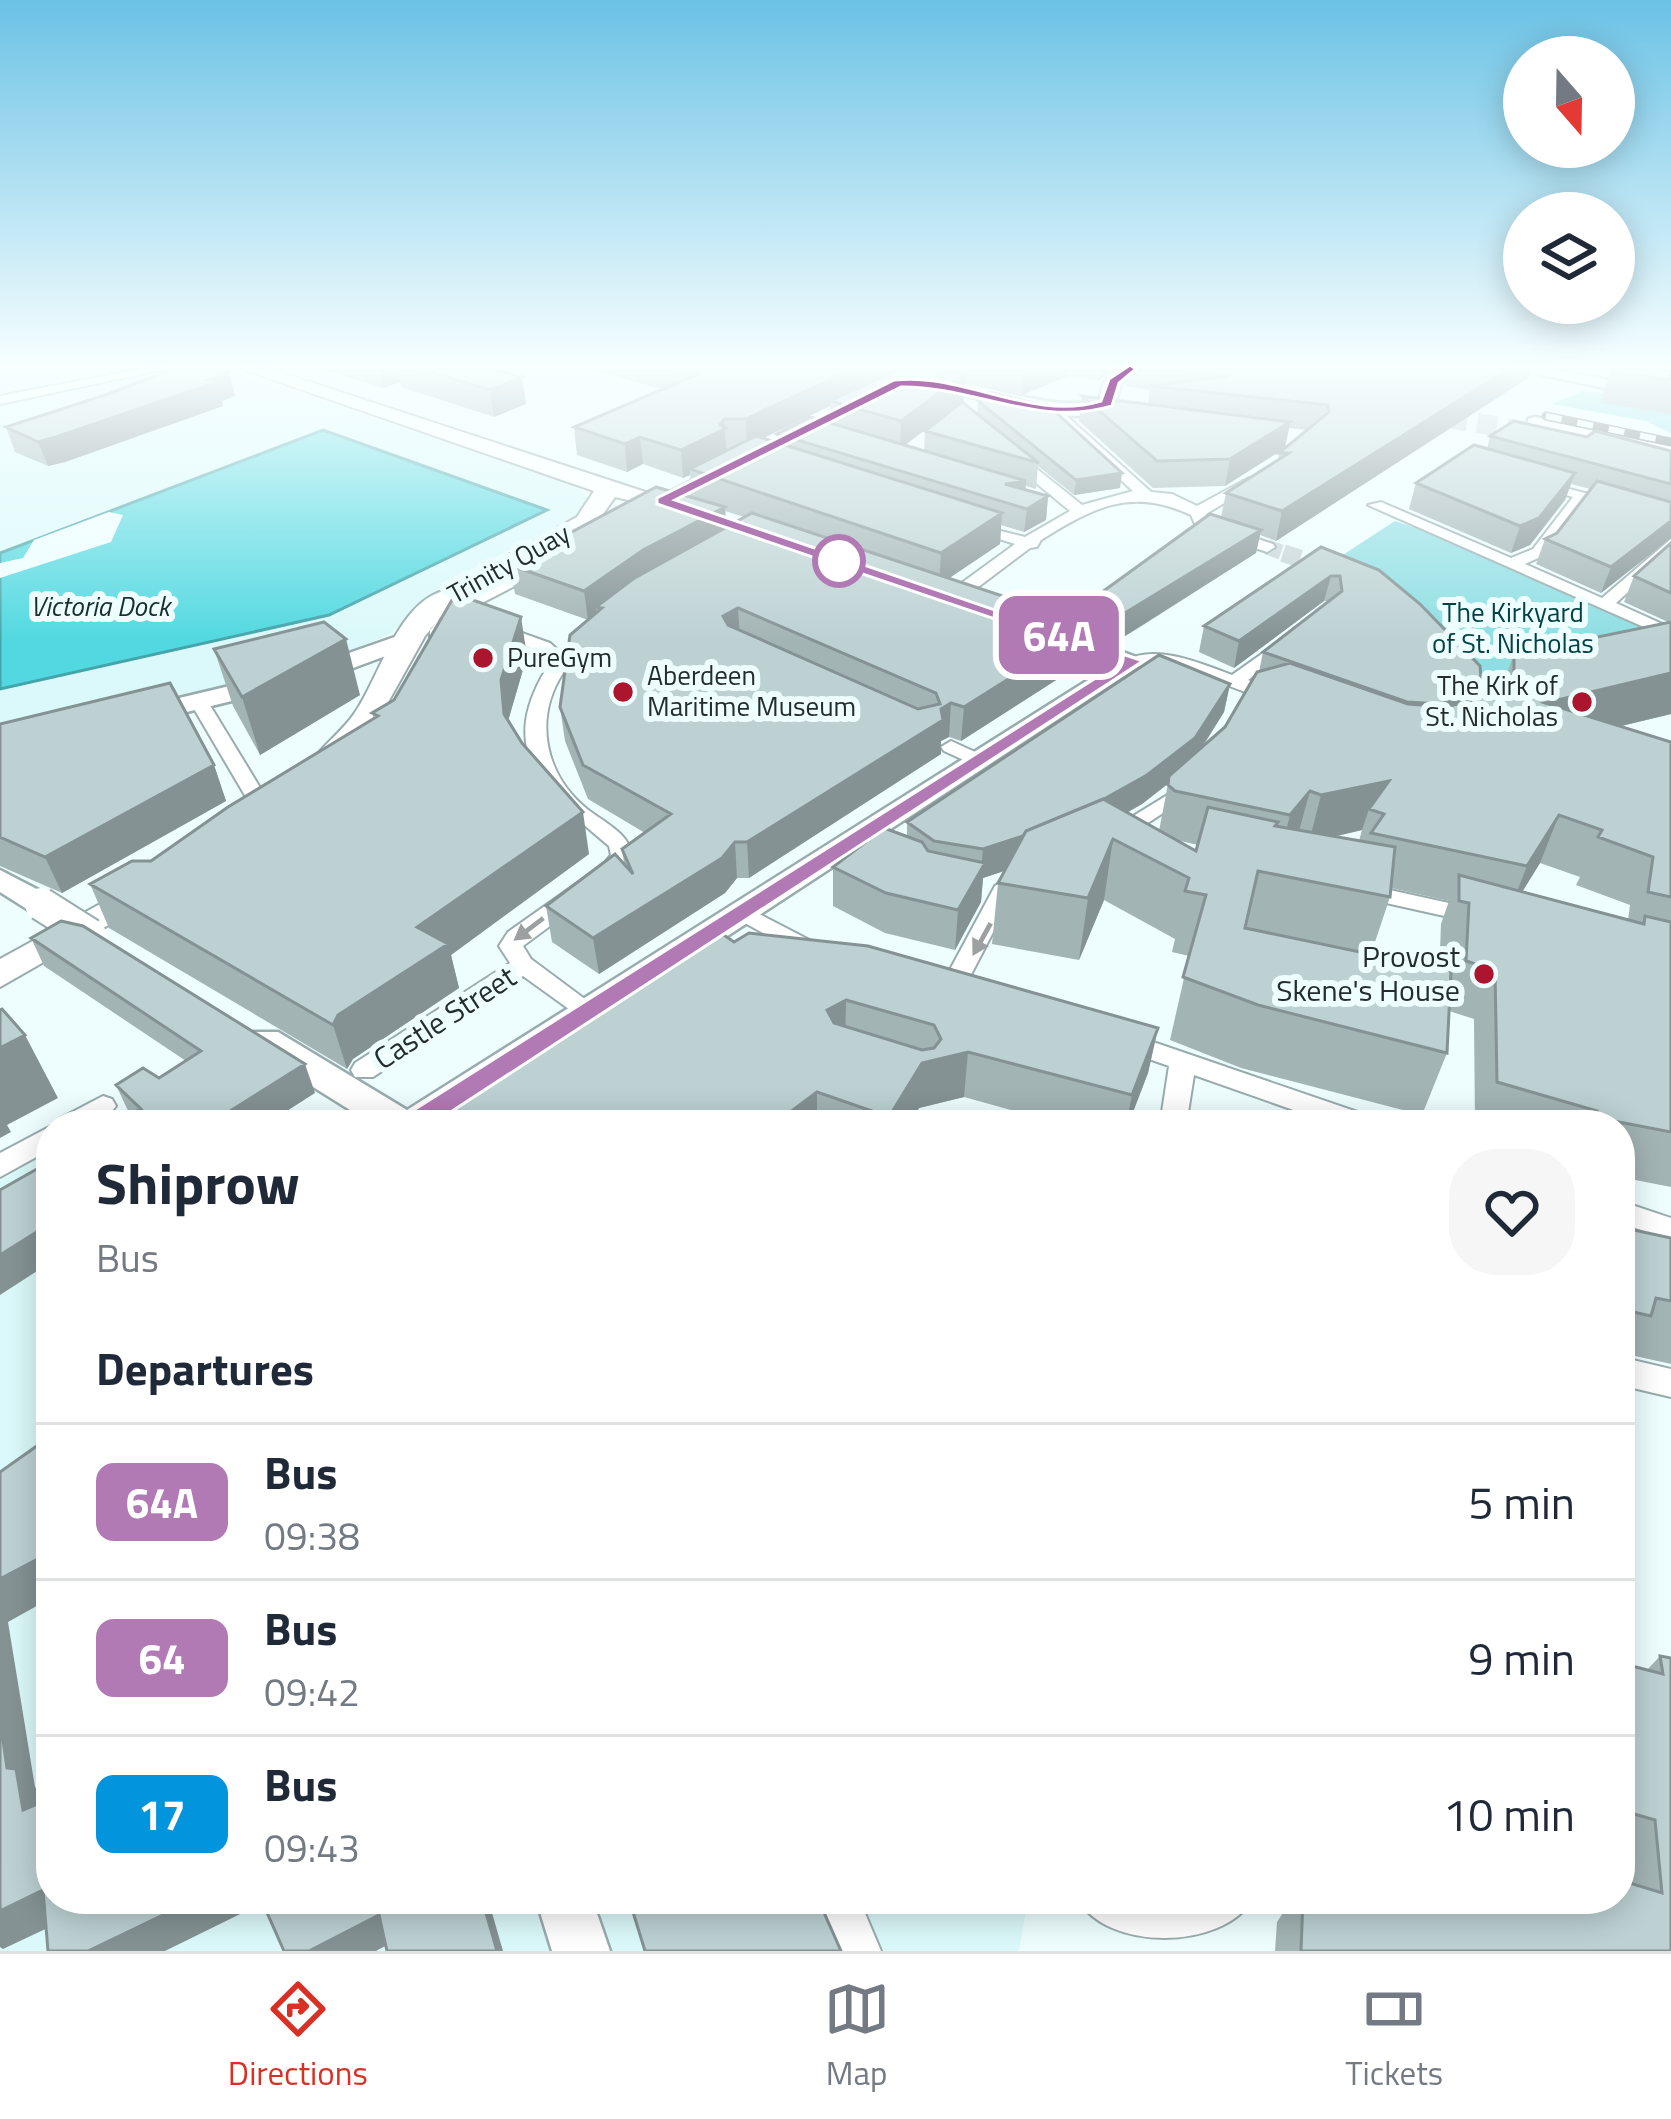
<!DOCTYPE html>
<html lang="en">
<head>
<meta charset="utf-8">
<style>
  :root { --surface:#fff; --page:#f6f6f7; --text:#1f2937; --muted:#747a83; --line:#e0e1e3; --accent:#d93025 }
  body { margin:0; font-family:"Titillium Web",sans-serif; background:var(--page); color:var(--text); height:100vh; display:flex; flex-direction:column; font-size:45px; white-space:nowrap }
  * { box-sizing:border-box; margin:0 }
  p { font-size:39px; color:var(--muted) }
  .icon { flex:none; width:66px; height:66px; fill:none; stroke:currentColor; stroke-width:2; stroke-linecap:round; stroke-linejoin:round }
  .map { position:relative; flex:1; overflow:hidden }
  .panel { position:absolute; left:36px; top:1110px; width:1599px; height:804px; display:flex; flex-direction:column; background:var(--surface); border-radius:48px; box-shadow:0 6px 30px #0003 }
  .panel>* { flex:none }
  .badge { padding:0 24px; border-radius:18px; font-size:42px; line-height:78px }
  .needle { width:78px; rotate:160deg }
  .controls { position:absolute; left:1503px; top:36px; display:grid; gap:24px }
  .controls a { display:grid; place-items:center; width:132px; height:132px; border-radius:50%; background:var(--surface); box-shadow:0 6px 30px #0003; font-size:60px }
  .map>.badge { position:absolute; translate:-50% -50%; box-shadow:0 0 0 6px #fff }
  h2 { padding:0 60px; font-size:45px; line-height:108px }
  .round { display:grid; place-items:center; flex:none; width:126px; height:126px; border-radius:48px; background:var(--page) }
  .overview { display:flex; align-items:center; justify-content:space-between; height:204px; padding:0 60px }
  h1 { font-size:57px; font-weight:700; line-height:90px }
  ul { padding:0; list-style:none }
  li { display:flex; align-items:center; gap:36px; height:156px; padding:0 60px; border-top:3px solid var(--line) }
  li div { flex:1 }
  li b { display:block; font-size:45px }
  li em { font-style:normal }
  li .badge { min-width:132px; font-weight:700; text-align:center }
  .dock { display:flex; justify-content:space-around; align-items:center; height:168px; border-top:3px solid var(--line); background:var(--surface); font-size:33px; color:var(--muted) }
  .dock a { display:grid; justify-items:center; gap:6px }
  .dock .on { color:var(--accent) }
  .map>svg:first-child { display:block }
</style>
</head>
<body>
<div class="map">
<svg width="1671" height="1951" viewBox="0 0 1671 1951">
  <rect width="100%" height="100%" fill="#eefeff"/>
  <path fill="#dbf9fa" d="M0,369H226L576,485L589,501L581,513L459,576L390,634L311,668L0,743Z
    M51,1151V1899H1028L1019,1951H0V1180Z"/>
  <path fill="#8edee3" d="M1583,391L1671,402V433L1646,421L1551,404Z
    M1395,521L1449,539L1671,640L1494,701L1488,686L1407,597L1332,562Z"/>
  <path fill="#51d8e0" stroke="#44a4aa" stroke-width="3" d="M323,430L547,510L329,615L0,689V553Z"/>
  <path fill="#eefeff" d="M109,512L123,515L111,542L0,578V563L23,558L34,540Z"/>
  <g fill="none" stroke-linecap="round" stroke-linejoin="round">
    <path stroke="#c6d4d5" stroke-width="15" stroke-dasharray="15 8" stroke-linecap="butt" d="M1267,547L1292,556"/>
    <path stroke="#c6d4d5" stroke-width="18" stroke-dasharray="18 9" stroke-linecap="butt" d="M1283,553L1325,567"/>
    <path stroke="#c6d4d5" stroke-width="20" stroke-dasharray="20 10" stroke-linecap="butt" d="M1418,413L1523,431"/>
    <defs>
      <path id="street" d="M141,369H165L0,404V396Z
        M1050,410H1060L1151,492L1172,494L1197,506L1249,478L1261,481L1206,514L1211,526L1203,531L1197,529L1191,515C1131,487 1094,507 1041,540L1037,547L1030,548L957,603H945V595L1015,544L964,528V522L1025,537L1070,511L1007,459V453H1017L1082,505L1133,491L1050,416Z
        M1534,480L1671,515V525L1585,501L1545,555L1525,564L1602,598L1671,539V553L1616,603L1671,628V639L1368,505L1381,502L1511,558L1533,549L1573,497L1534,486Z
        M1228,529L1273,544L1275,547L1267,552L1222,537L1220,534Z
        M497,624L550,643L560,652L587,627H599L602,631C589,645 573,656 563,673C533,719 545,775 587,809C605,823 627,832 633,855L619,875L523,946L531,959L601,1011L589,1019L580,1017L523,976L373,1077H355L351,1070L355,1063L510,963L499,946L508,932L603,865L611,855L609,846C544,791 493,751 550,663L538,651L491,633V625Z
        M1287,636L1296,641L1293,645L1248,680L1282,693L1284,697L1275,703L1181,668L1135,666L1126,661C1154,643 1203,664 1232,675Z
        M199,696L208,702L270,804L267,808H253L250,804L190,702Z
        M951,741L986,757L989,761L979,767L944,751L941,747Z
        M1187,783L1197,789L1194,793L1123,839H1107L1104,834Z
        M1006,879L1017,886L962,992L959,998H941L938,992L995,886Z
        M1358,883L1476,909L1487,916L1476,923L1350,895L1347,890L1350,885Z
        M742,905L817,944L821,949L817,954H801L734,917L731,912L734,907Z
        M1124,1032L1375,1118L1379,1125H1336L1194,1075L1186,1125H1160L1169,1066L1115,1047L1111,1041L1115,1035Z
        M103,1096L112,1099L116,1106C102,1127 80,1125 57,1125L61,1118Z
        M51,1126V1149L0,1177V1153Z
        M1620,1201L1671,1218V1240L1620,1223Z
        M1620,1357L1671,1369V1397L1620,1385Z
        M819,1899H859L881,1951H839Z
        M1078,1899H1130L1150,1909L1169,1913L1193,1910L1207,1899H1253C1222,1951 1106,1951 1078,1899Z"/>
      <path id="secondary" d="M1119,369H1139L1121,384L1114,407L1085,416L1039,415L915,382C940,365 1046,416 1099,400L1104,382Z
        M1514,369H1550L1671,392V402Z
        M1535,417L1671,445V457L1528,427V419Z
        M731,461L741,467L738,471L669,505L652,501Z
        M1051,625L1147,661L439,1125H374L254,1050L249,1041L254,1032H278L407,1110L1115,663L1042,637L1039,632Z
        M409,632L421,639L418,644L326,678L142,723L129,715L133,709L309,667Z
        M0,870L52,897L57,904L52,911H30L0,892Z
        M536,1899H592L610,1951H552Z"/>
      <path id="primary" d="M242,369H270L673,501L662,508L615,497L594,527L553,549L563,551V561L484,602L448,641H430V629L466,592L528,560L510,554L577,517L594,491Z
        M443,591L456,599L425,636L376,724L341,763H319L315,757C327,742 343,730 354,714C379,679 397,604 443,591Z
        M142,881L154,885L159,892L154,899L0,987V959Z"/>
    </defs>
    <use href="#street" stroke="#99acad" stroke-width="4"/>
    <use href="#secondary" stroke="#99acad" stroke-width="5"/>
    <use href="#primary" stroke="#99acad" stroke-width="4"/>
    <use href="#street" fill="#fff" fill-rule="evenodd"/>
    <use href="#secondary" fill="#fff" fill-rule="evenodd"/>
    <use href="#primary" fill="#fff" fill-rule="evenodd"/>
    <defs>
      <path id="rail" d="M1546,416L1671,442"/>
    </defs>
    <use href="#rail" stroke="#657070" stroke-width="9"/>
    <use href="#rail" stroke="#eefeff" stroke-width="6" stroke-dasharray="16" stroke-linecap="butt"/>
    <defs>
      <path id="secondary-bridge" d="M41,904L90,935"/>
    </defs>
    <use href="#secondary-bridge" stroke="#99acad" stroke-width="36" stroke-linecap="butt"/>
    <use href="#secondary-bridge" stroke="#fff" stroke-width="32"/>
  </g>
  <path fill="#a3b4b5" fill-rule="evenodd" d="M321,369H494L522,377L526,404L494,417L401,387L400,382L383,388Z
    M587,369H897L896,370L948,371V369H1113L1099,381L1068,376L1022,395L965,381L964,400L905,445L924,451L925,431L977,414L978,401L1120,488L1074,495L1038,466L1036,489L1026,486L1025,490L1048,496L1046,520L1024,532L1001,525L1000,544L949,578L1078,621L1080,608L1221,517L1226,493L1278,460L1279,453L1307,430L1289,428L1285,448L1225,486L1153,488L1079,421L1082,396L1148,404L1150,390L1126,386L1128,369H1530L1528,378L1276,541L1260,535L1256,553L1137,629L1112,644L1091,637L1089,659L961,741L949,737L941,741V754L749,878H737L725,893L599,974L552,942L546,906L624,863L622,849L645,833L588,799L565,741L560,707L588,620L515,594L510,565L691,497L690,475L683,478L643,464L627,472L577,455L574,427L662,389ZM830,406V423L777,434V443L763,438ZM725,511L744,517L726,527Z
    M1611,369H1671V414L1600,403Z
    M235,396L222,401L223,406L65,462L48,466L15,452L6,427Z
    M1490,436L1587,437L1671,451V538L1601,593L1536,564L1545,539L1557,533L1590,489L1571,484L1565,500L1530,545L1511,553L1409,509L1416,483L1487,449Z
    M1671,543V714L1620,726L1671,742V1187L1620,1177V1125H1475L1474,1019L1449,1011L1447,1053L1422,1115L1241,1068L1170,1040L1189,956L1172,952L1175,939L1104,900L1079,960L992,944L998,883L1004,871L983,878L981,902L955,950L885,933L833,906V867L907,836V822L1230,684L1224,712L1202,748L1225,727L1259,672L1263,652L1329,601H1324L1234,668L1199,652L1204,626L1321,547L1480,698L1500,693L1514,654L1668,622L1624,602L1634,576ZM1168,784L1159,831L1128,812L1142,804ZM1362,830L1359,841L1334,837ZM1176,840L1198,845L1196,851ZM1540,863L1580,877L1576,885L1630,905L1628,920L1522,892ZM1391,888L1449,901L1441,924L1440,950L1451,952L1450,970L1371,954L1390,897Z
    M214,649L360,695L260,755L233,706Z
    M527,656L508,721L589,854L451,955L459,988L353,1059L347,1069L109,928L90,884L151,861L374,719L372,713Z
    M0,724L214,765L226,801L62,893L0,866Z
    M31,938L315,1093L130,1115L116,1085L159,1078L186,1061L44,966Z
    M734,942L1158,1028L1148,1073L1128,1125H1065L964,1097L919,1108L909,1125H418Z
    M1620,1227L1671,1238V1364L1626,1354L1620,1363Z
    M1660,1656L1671,1658V1951H1275L1277,1922L1286,1908L1287,1899H1620V1663L1647,1670Z"/>
  <path fill="#849293" d="M379,369H398L400,382L383,388Z
    M853,369H897L894,374L830,401V406L747,446L746,419Z
    M1024,369H1069L1068,376L1022,395Z
    M1101,369H1113L1099,381Z
    M1509,369H1530L1528,378L1276,541L1282,511Z
    M229,373L235,396L222,401L223,406L65,462L48,466L38,442Z
    M966,373L964,400L900,449L901,421Z
    M522,377L526,404L494,417L490,390Z
    M724,419L727,456L690,469V475L683,478L681,450L720,425Z
    M1290,422L1285,448L1225,486L1230,459Z
    M640,437L643,464L627,472L625,444Z
    M1122,473L1120,488L1074,495L1076,480Z
    M1575,473L1565,500L1530,545L1511,553L1520,526Z
    M1026,481L1024,504L1005,484Z
    M1048,496L1046,520L1024,532L1027,509Z
    M725,507L727,534L602,608L596,607L597,614L588,620L584,591L643,550Z
    M1002,513L1000,544L939,585L941,553Z
    M1671,521V538L1601,593L1611,567Z
    M1261,530L1256,553L1112,644L1115,619Z
    M1331,576L1324,601L1234,668L1239,641Z
    M738,608L740,640L723,616Z
    M521,617L527,656L508,721L504,714L501,680Z
    M1093,626L1089,659L961,741L964,707Z
    M346,639L360,695L260,755L242,697Z
    M1671,673V714L1527,749L1545,703Z
    M1230,684L1224,712L1189,767L1142,804L1057,853L983,878L981,902L955,950L958,910L981,869L983,849Z
    M1482,694L1472,722L1431,731L1440,704Z
    M951,703L949,737L941,741V754L749,878L747,842Z
    M214,765L226,801L62,893L45,857Z
    M1389,781L1369,809L1362,830L1309,842L1321,795Z
    M1310,791L1297,838L1278,863L1290,815Z
    M583,812L589,854L451,955L459,988L353,1059L347,1069L333,1025L338,1015L417,927Z
    M1559,815L1540,863L1508,915L1527,866Z
    M1113,839L1104,900L1079,960L1088,898Z
    M735,842L737,878L725,893L599,974L593,938Z
    M846,1000L845,1045L827,1010Z
    M1158,1028L1148,1073L1128,1125H1126L1132,1095Z
    M25,1035L58,1098L7,1125L11,1132L0,1138V1048Z
    M968,1052L964,1097L919,1108L909,1125H889V1117L922,1063Z
    M305,1064L315,1093L265,1125H208Z
    M817,1092V1125H773Z
    M51,1223V1262L0,1295V1255Z
    M51,1552V1598L8,1622L35,1787L45,1797L51,1831L23,1810L7,1768L0,1720V1579Z
    M43,1890L73,1916L3,1949L0,1947V1911Z
    M196,1899H271L165,1951H88Z
    M482,1899H488L503,1951H497Z
    M379,1915L396,1940L376,1951H309Z"/>
  <path fill="#bdd1d2" stroke="#849293" stroke-width="3" fill-rule="evenodd" d="M173,369H217L229,373L209,380L217,382L56,437L38,442L6,427L108,394Z
    M421,369H494L522,377L490,390Z
    M679,369H853L746,419H724L720,425L726,428L681,450L640,437L625,444L574,427L698,374Z
    M900,369H928L966,373L901,421L830,401Z
    M1184,369H1509L1282,511L1226,493L1289,453H1279L1329,412L1328,405L1150,386L1230,376Z
    M1612,369H1657L1671,371V380L1612,372Z
    M989,392L1050,407L1122,473L1076,480L978,401Z
    M1082,396L1290,422L1230,459L1157,461Z
    M962,402L1039,463L925,431Z
    M810,417L1026,481L1005,484L1048,496L1027,509L777,434Z
    M1514,421L1587,437L1595,431L1671,451V484L1490,436Z
    M756,436L1002,513L941,553L690,469Z
    M1474,445L1575,473L1539,518L1520,526L1416,483Z
    M1597,481L1671,502V521L1611,567L1545,539L1557,533Z
    M656,487L725,507L643,550L584,591L510,565Z
    M752,513L1093,626L964,707L951,703L941,709L943,720L747,842H735L722,858L593,938L546,906L615,854L633,874L622,849L671,814L583,765L560,707L570,635L602,608L596,607L633,579ZM738,608L936,693L940,704L918,709L728,625L723,616Z
    M1210,514L1261,530L1115,619L1080,608Z
    M1671,543V593L1634,576Z
    M1321,547L1379,570L1420,604L1480,666L1482,694L1440,704L1407,702L1263,652L1342,591L1340,576H1331L1239,641L1204,626Z
    M470,599L521,617L501,680L504,714L522,743L583,812L417,927L448,944L338,1015L333,1025L90,884L132,861H151L228,807L378,716L372,713L394,700L452,600Z
    M324,622L346,639L242,697L214,649Z
    M1671,622V673L1545,703L1671,742V897L1648,892L1653,857L1598,837L1602,830L1559,815L1527,866L1371,833L1384,814L1369,809L1389,781L1321,795L1310,791L1290,815L1175,791L1168,785L1169,776L1225,727L1257,672L1290,663L1408,704L1446,707L1514,689V654Z
    M1159,655L1230,684L1195,738L1147,775L1104,799L1026,831L1023,836L983,849L934,841L907,822Z
    M170,683L214,765L45,857L0,837V724Z
    M1103,799L1196,851L1208,807L1278,822L1275,826L1395,847L1390,897L1258,871L1245,928L1451,971L1447,1053L1258,1005L1183,977L1206,895L1185,891L1189,878L1113,839L1088,898L998,883L1026,831Z
    M884,828L922,842L928,851L985,863L958,910L886,893L833,867Z
    M1459,875L1644,924L1645,916L1671,922V1132L1598,1118L1597,1111L1497,1082L1495,970L1466,961L1469,903L1459,901Z
    M61,921L83,926L305,1064L208,1125H112L141,1109L116,1085L143,1068L159,1078L201,1051L31,938Z
    M718,931L734,942L749,933L868,946L1158,1028L1132,1095L968,1052L922,1063L889,1117L817,1092L773,1125H418ZM846,1000L934,1025L941,1039L934,1048L922,1050L834,1023L827,1010Z
    M2,1009L25,1035L0,1048V1010Z
    M51,1161V1223L0,1255V1190Z
    M1620,1227L1671,1238V1301L1656,1298L1651,1316L1620,1309Z
    M51,1436V1552L0,1579V1472Z
    M1660,1656L1671,1658V1951H1301L1303,1899H1620V1880L1662,1893L1655,1820L1620,1810V1663L1663,1674Z
    M0,1720L7,1768L16,1769L23,1810L51,1798V1899H196L88,1951H48L43,1890L0,1911Z
    M261,1899H482L497,1951H387L379,1915L309,1951H284Z
    M629,1899H818L841,1951H645Z"/>
  <defs><path id="oneway-solid" d="M-6-.8H1V-3.2L6.5 0L1 3.2V.8H-6Z" transform="scale(3)"/></defs>
  <g fill="#9ca0a0">
    <use href="#oneway-solid" transform="translate(529 929) rotate(143)"/>
    <use href="#oneway-solid" transform="translate(982 939) rotate(119)"/>
  </g>
  <linearGradient id="sky" x2="0" y2="1"><stop stop-color="#6bc2e5"/><stop offset="0.57" stop-color="#f7ffff"/><stop offset="1" stop-color="#f7ffff" stop-opacity="0"/></linearGradient>
  <rect width="1671" height="642" fill="url(#sky)"/>
  <path fill="#b17ab5" stroke="#fff" stroke-width="3" d="M1130,365L1136,369L1119,383L1112,406C1039,428 973,386 901,387L675,500L1143,661L420,1132H401V1118L1121,662L657,504V498L894,380C964,372 1031,422 1101,401L1109,379Z"/>
  <circle fill="#fff" stroke="#b17ab5" stroke-width="6" cx="839" cy="561" r="24"/>
  <g fill="#ab152d" stroke="#eefeff" stroke-width="4.5">
    <circle cx="483" cy="658" r="12"/>
    <circle cx="623" cy="692" r="12"/>
    <circle cx="1582" cy="702" r="12"/>
    <circle cx="1484" cy="974" r="12"/>
  </g>
  <g text-anchor="middle" stroke-width="12" stroke-linejoin="round" paint-order="stroke">
    <g font-size="27" fill="#242c2c" stroke="#eefeff">
      <text transform="translate(509 564) rotate(-29)" y="9">Trinity Quay</text>
    </g>
    <g font-size="27" font-style="italic" fill="#182f31" stroke="#eefeff">
      <text x="100" y="616">Victoria Dock</text>
    </g>
    <g font-size="27" fill="#024246" stroke="#eefeff">
      <text x="1513" y="622">The Kirkyard<tspan x="1513" dy="31">of St. Nicholas</tspan></text>
    </g>
    <g font-size="27" fill="#242c2c" stroke="#eefeff" text-anchor="start">
      <text x="507" y="667">PureGym</text>
      <text x="647" y="685">Aberdeen<tspan x="647" dy="31">Maritime Museum</tspan></text>
      <text x="1558" y="695" text-anchor="end">The Kirk of<tspan x="1558" dy="31">St. Nicholas</tspan></text>
    </g>
    <g font-size="30" fill="#242c2c" stroke="#eefeff" text-anchor="end">
      <text x="1460" y="967">Provost<tspan x="1460" dy="34">Skene's House</tspan></text>
    </g>
    <g font-size="30" fill="#242c2c" stroke="#eefeff">
      <text transform="translate(445 1018) rotate(-33)" y="10">Castle Street</text>
    </g>
  </g>
</svg>
<div class="controls">
<a><svg class="needle" viewBox="-14 -14 28 28"><path d="M0-13l5 13h-10z" fill="#e53935"/><path d="M0 13l5-13h-10z" fill="#747a83"/></svg></a>
<a><svg class="icon" aria-label="layers" viewBox="0 0 24 24"><path d="M12 4l9 5-9 5-9-5zM3 14l9 5 9-5"/></svg></a>
</div>
<b class="badge" style="left:1059px;top:635px;background:#b17ab5;color:#fff">64A</b>
<section class="panel">
<div class="overview"><div><h1>Shiprow</h1><p>Bus</p></div><a class="round"><svg class="icon" aria-label="heart" viewBox="0 0 24 24"><path d="M12 20l-8-8c-3-5 5-10 8-4 3-6 11-1 8 4z"/></svg></a></div>
<h2>Departures</h2>
<ul>
<li><span class="badge" style="background:#b17ab5;color:#fff">64A</span><div><b>Bus</b><p>09:38</p></div><em>5 min</em></li>
<li><span class="badge" style="background:#b17ab5;color:#fff">64</span><div><b>Bus</b><p>09:42</p></div><em>9 min</em></li>
<li><span class="badge" style="background:#0295dd;color:#fff">17</span><div><b>Bus</b><p>09:43</p></div><em>10 min</em></li>
</ul>
</section>
</div>
<nav class="dock">
<a class="on"><svg class="icon" aria-label="directions" viewBox="0 0 24 24"><path d="M12 3l9 9-9 9-9-9zM9 14v-3h6M13 9l2 2-2 2"/></svg>Directions</a>
<a><svg class="icon" aria-label="map" viewBox="0 0 24 24"><path d="M3 6l6-2 6 2 6-2v14l-6 2-6-2-6 2zM9 4v14M15 6v14"/></svg>Map</a>
<a><svg class="icon" aria-label="tickets" viewBox="0 0 24 24"><path d="M3 7h18v10H3zM15 7v10"/></svg>Tickets</a>
</nav>
</body>
</html>
